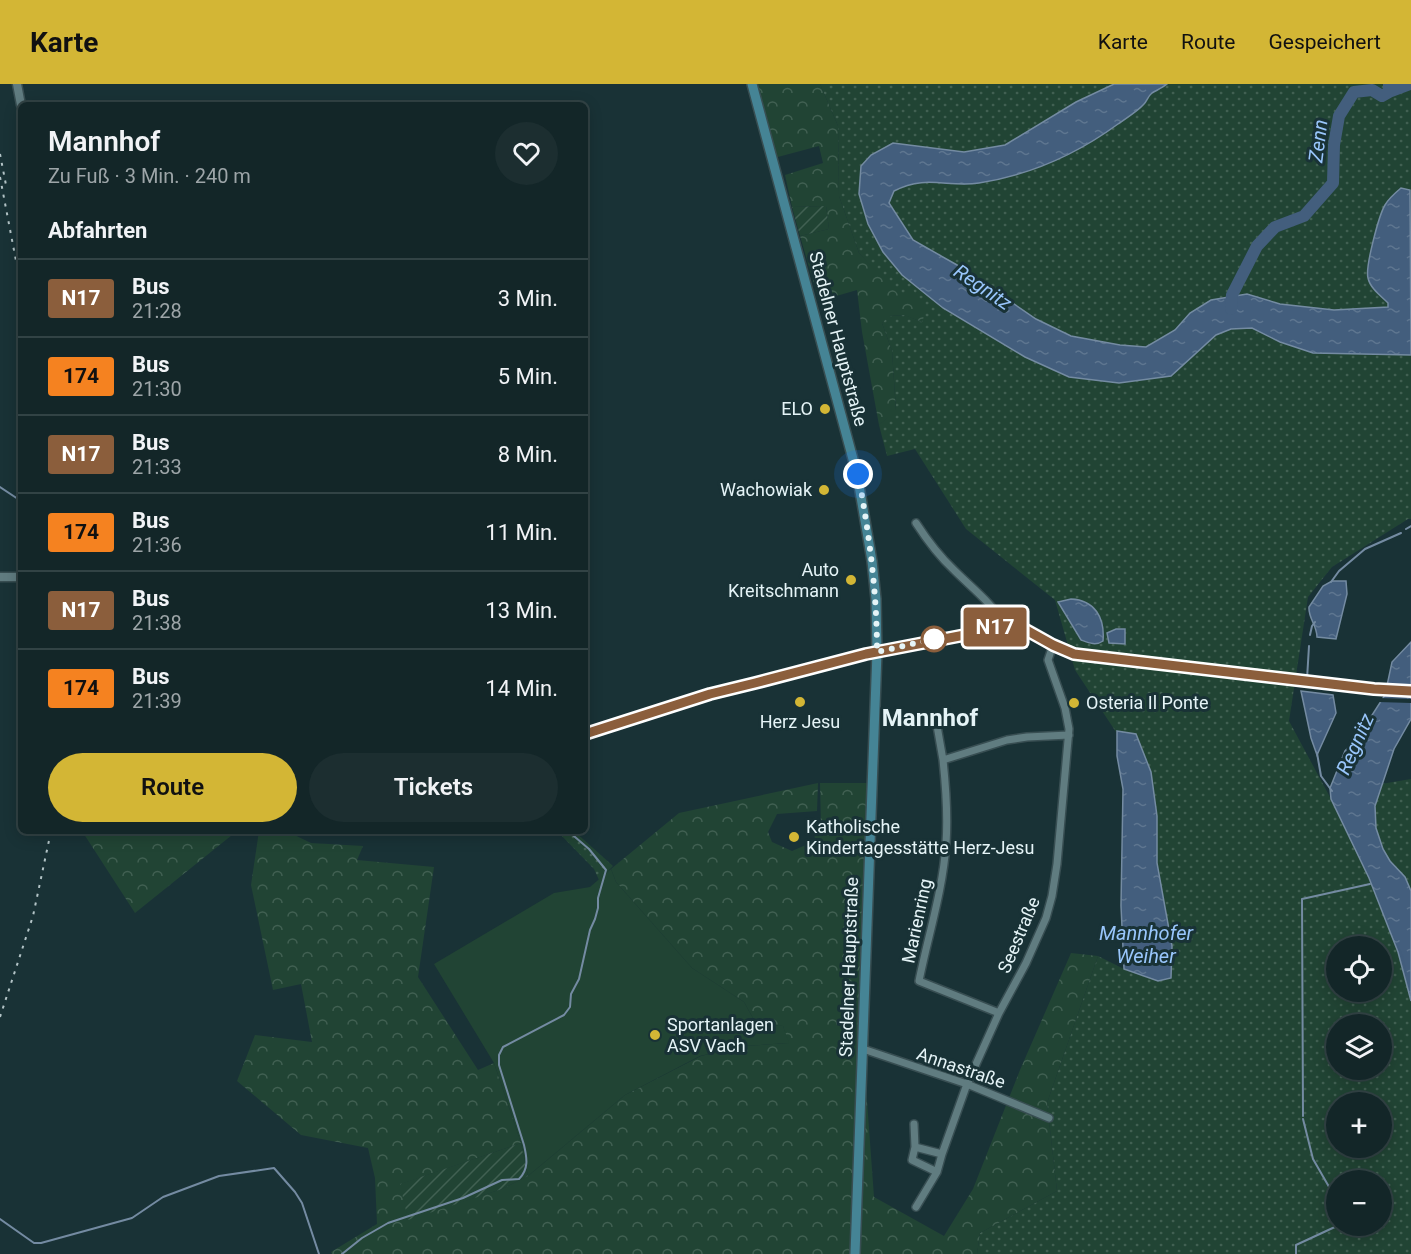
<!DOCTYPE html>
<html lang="de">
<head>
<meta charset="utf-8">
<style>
  :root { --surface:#132628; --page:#1c2e30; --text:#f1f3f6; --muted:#9da5a8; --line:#324345; --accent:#d3b635 }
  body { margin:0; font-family:Roboto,sans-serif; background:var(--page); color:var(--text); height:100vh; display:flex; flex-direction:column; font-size:22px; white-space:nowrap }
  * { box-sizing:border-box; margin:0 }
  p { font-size:20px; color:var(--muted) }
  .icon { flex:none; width:33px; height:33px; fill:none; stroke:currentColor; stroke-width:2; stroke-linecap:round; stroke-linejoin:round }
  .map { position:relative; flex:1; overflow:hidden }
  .side { position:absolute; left:18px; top:18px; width:570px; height:732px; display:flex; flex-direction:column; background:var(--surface); border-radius:9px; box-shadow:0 3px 15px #0003,0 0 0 2px var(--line) }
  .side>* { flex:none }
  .badge { padding:0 12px; border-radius:4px; font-size:21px; line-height:39px }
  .controls { position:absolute; left:1326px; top:852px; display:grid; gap:12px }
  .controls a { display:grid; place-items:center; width:66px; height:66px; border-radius:50%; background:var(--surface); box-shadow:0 3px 15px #0003,0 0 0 2px var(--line); font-size:30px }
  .you { position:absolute; width:30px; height:30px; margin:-15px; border:4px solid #fff; border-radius:50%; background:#1a73e8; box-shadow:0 0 0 9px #1a73e833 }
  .map>.badge { position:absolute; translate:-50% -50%; box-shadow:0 0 0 3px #fff }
  h2 { padding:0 30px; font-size:22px; line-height:54px }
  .round { display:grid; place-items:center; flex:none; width:63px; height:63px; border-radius:32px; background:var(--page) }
  .overview { display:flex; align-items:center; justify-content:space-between; height:102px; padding:0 30px }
  h1 { font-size:28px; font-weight:600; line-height:45px }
  .primary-button { display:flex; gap:12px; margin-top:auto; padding:12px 30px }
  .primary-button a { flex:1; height:69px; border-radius:36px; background:var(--accent); color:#111; font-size:24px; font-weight:600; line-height:69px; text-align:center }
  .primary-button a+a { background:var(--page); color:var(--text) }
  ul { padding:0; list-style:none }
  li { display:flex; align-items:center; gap:18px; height:78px; padding:0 30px; border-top:2px solid var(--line) }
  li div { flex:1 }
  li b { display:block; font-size:22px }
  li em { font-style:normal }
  li .badge { min-width:66px; font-weight:700; text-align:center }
  header { display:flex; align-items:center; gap:36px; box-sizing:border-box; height:84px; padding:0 30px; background:var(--accent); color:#111 }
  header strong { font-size:28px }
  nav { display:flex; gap:33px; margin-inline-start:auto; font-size:21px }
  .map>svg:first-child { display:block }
</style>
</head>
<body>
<header>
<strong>Karte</strong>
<nav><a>Karte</a><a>Route</a><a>Gespeichert</a></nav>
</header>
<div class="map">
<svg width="1411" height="1170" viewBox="0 0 1411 1170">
  <defs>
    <pattern id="grass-dots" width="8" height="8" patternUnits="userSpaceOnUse" patternTransform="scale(1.5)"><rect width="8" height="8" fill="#214434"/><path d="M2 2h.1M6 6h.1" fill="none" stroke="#416052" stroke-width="1.8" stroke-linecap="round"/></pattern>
    <pattern id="forest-crowns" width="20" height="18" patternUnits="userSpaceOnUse" patternTransform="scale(1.5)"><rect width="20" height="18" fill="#214434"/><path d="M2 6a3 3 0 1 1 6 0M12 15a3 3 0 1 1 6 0" fill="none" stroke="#416052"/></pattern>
    <pattern id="garden-furrows" width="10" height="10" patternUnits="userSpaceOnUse" patternTransform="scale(1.5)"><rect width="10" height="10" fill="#214434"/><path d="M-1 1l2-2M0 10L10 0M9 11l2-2" fill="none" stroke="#416052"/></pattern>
    <pattern id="water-ripples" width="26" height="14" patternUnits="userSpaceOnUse" patternTransform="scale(1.5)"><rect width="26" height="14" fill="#435e7d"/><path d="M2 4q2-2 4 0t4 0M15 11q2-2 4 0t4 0" fill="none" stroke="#5e7690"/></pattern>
  </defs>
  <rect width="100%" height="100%" fill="#193236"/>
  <path fill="url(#grass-dots)" fill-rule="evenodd" d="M820,0H1411V435H1408L1332,483L1308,513L1289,637L1331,715L1369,794L1398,868L1411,917V1170H977L980,1149L1057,1107L1047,1019L1098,872L1124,885L1172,862L1157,779V732L1151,688L1117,647L1116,648L1075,586L1055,516L966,445L915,365L887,372L879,341L896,326L892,267L882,239L888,232L905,231L922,238L859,169L839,112L838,42ZM1336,862H1382V908H1336ZM1336,940H1382V986H1336ZM1336,1018H1382V1064H1336ZM1336,1096H1382V1142H1336Z
    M1411,695V807C1404,792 1398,789 1390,777C1380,763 1373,740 1375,723C1375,716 1379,707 1381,700Z
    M557,747H574L613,782L599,796L594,785Z"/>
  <path fill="url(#forest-crowns)" d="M757,0H820L838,42L839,112L859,169L900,212L913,206L926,227L922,238L904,231L889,232L882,239L892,267L896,327L879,341L862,248L857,206L819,217L800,152L829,145L826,122L792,123L785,91L823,79L819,62L774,74Z
    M818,699L817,727L777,730L768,748L772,758L792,767L815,757L814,743H821L820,699H873L863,962L874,1113L944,1152L973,1105L1020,986L1071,869L1098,872L1047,1019L1057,1107L980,1149L977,1170H332L331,1168L377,1140L375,1094L368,1064L301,1051L237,997L255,951L312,958L301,900L273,906L251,801L259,747H286L311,759L363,762L357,776L434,783L418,893L478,986L494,979L521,1059L401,1100L408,1135L502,1105L528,1092L625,1011L701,972L744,962L788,959L783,942L765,941L754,936L744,918L692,884L616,798L611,785L679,729Z
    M82,747H237L135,829Z"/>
  <path fill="url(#garden-furrows)" d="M826,122L829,145L800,152L792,123Z
    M521,1059L528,1092L502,1105L408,1136L400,1100Z"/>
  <path fill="#214434" d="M611,785L616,798L692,884L744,918L754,936L765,941L783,942L789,959L744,962L700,972L625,1011L528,1092L521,1059L494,979L434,880L554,809L590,803Z"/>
  <path fill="url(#water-ripples)" stroke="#748ba2" stroke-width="1.5" d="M1114,0H1167C1162,4 1157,6 1152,9C1148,12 1147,17 1144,20C1137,28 1126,34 1118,40C1077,70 1030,91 979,99C948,104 926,90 894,107L889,119L913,156L957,181L1036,235L1071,252L1120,261L1146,263L1175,246L1190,229L1211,216L1247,210L1280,220L1334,226L1388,223V219C1381,212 1370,204 1368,194C1365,183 1379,131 1385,121C1389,114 1395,109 1401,104L1410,106L1411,271L1313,269L1280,258L1252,244L1231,245L1216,251L1171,292L1119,299L1069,293L1025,273L943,224L902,191L883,168L868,140L859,110L861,82L871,71L893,59L964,68L1005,61L1076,18Z
    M1332,497H1346L1347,510L1336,555L1317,553C1317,541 1308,534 1309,523L1323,502Z
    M1071,515C1095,516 1105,534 1103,557C1096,562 1089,559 1081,556L1058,518Z
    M1116,545H1125V560L1109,559L1107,549Z
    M1411,558V635L1394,665L1375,722L1376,744L1383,765L1390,777L1405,793L1411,807V917L1398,868L1369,794L1331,715L1330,704L1345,667L1358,653L1385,611L1392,578Z
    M1301,607L1333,611L1336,629L1317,671L1311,654Z
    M1117,647L1136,650L1151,688L1157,732V779L1172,862L1171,894L1158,897L1124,885L1121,822L1123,705L1117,672Z"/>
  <path fill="#193236" d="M1380,614L1411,615V619L1378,618Z"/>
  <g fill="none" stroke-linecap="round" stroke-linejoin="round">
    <path stroke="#748ba2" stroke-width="2" d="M0,403L21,417
      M1406,445L1411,442
      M1331,498L1339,487L1365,465L1401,449
      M1310,551L1312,542L1315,538
      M1307,595L1309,562
      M1317,669L1321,692L1332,707
      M1303,1032L1302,815L1370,800
      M1303,1035L1313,1075L1336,1115
      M0,1135L34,1159H41L132,1134L163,1113L219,1092L274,1084L295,1108L302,1119L319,1170
      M342,1170L362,1154L388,1139L463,1114L502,1096L519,1095C529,1085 527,1074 524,1061L499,981V971L503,963L564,931L570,923L571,910L579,895L590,846L595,835L598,824V814L606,786L589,765L568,747
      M1296,1170V1161L1337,1142"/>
    <path stroke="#435e7d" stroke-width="12" d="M1389,8L1410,0
      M1231,225L1232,211L1257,162L1275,143L1304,132L1333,99L1334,61L1339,32L1354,8L1372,6L1382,12L1389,8V0"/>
    <defs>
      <path id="minor" d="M916,439C927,456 939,472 954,486C972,504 992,519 1005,541
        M936,636L943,676
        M999,929L919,897C928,852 943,806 946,760C948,731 946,704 943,676L1007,656L1027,653L1069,651
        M863,965L967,1000L1049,1034
        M914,1040L915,1063L912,1076L937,1088L942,1070L915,1063
        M942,1070L967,1000L999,929L1026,879L1046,834L1052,812L1057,780L1069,645L1065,624L1048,576L1053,561
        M916,1123L937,1088"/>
      <path id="tertiary" d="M17,0L21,21
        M0,493H21
        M585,650L710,610L877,568"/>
      <path id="secondary" d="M752,0L857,390L872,477L876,515L877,568L855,1170
        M877,568C910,561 944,555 978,548C992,545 1005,538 1019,542C1037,548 1054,563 1073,570L1374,605L1411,607"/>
    </defs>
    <use href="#minor" stroke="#384e52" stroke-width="10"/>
    <use href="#tertiary" stroke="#384e52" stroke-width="11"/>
    <use href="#secondary" stroke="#384e52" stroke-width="12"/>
    <use href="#minor" stroke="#607c80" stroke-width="7"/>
    <use href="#tertiary" stroke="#607c80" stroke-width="8"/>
    <use href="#secondary" stroke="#458495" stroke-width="9"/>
    <path stroke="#b3c4c7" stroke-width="2" stroke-dasharray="3 6" stroke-linecap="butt" d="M0,70L6,101
      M0,93L21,203
      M0,933L33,832L51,747"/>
  </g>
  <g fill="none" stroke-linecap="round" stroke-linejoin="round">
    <defs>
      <path id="line" d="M585,650L710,610L755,599L866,570L975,549L1005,541L1019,542L1053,561L1074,570L1374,605L1411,607"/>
    </defs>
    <use href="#line" stroke="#fff" stroke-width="14"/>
    <use href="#line" stroke="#8b5e3c" stroke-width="9"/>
    <path stroke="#e5f4f7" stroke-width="6" stroke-dasharray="0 10.8" d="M858,390C869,449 877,507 877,568L934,555"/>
  </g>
  <g fill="#d3b635" stroke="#193236" stroke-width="2">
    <circle cx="825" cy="325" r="6"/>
    <circle cx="824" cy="406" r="6"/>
    <circle cx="851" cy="496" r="6"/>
    <circle cx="800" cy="618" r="6"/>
    <circle cx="1074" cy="619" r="6"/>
    <circle cx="794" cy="753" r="6"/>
    <circle cx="655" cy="951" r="6"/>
  </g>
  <circle fill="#fff" stroke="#8b5e3c" stroke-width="3" cx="934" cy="555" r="12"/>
  <g text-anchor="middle" stroke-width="6" stroke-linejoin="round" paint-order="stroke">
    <g font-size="18" fill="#e5f4f7" stroke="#193236">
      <text transform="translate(838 255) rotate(75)" y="6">Stadelner Hauptstraße</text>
      <text transform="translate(917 837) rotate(-78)" y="6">Marienring</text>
      <text transform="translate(1019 851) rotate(-67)" y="6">Seestraße</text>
      <text transform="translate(849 883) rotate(-88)" y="6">Stadelner Hauptstraße</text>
      <text transform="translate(961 984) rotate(19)" y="6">Annastraße</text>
    </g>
    <g font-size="18" fill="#e5f4f7" stroke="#193236" text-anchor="end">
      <text x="813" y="331">ELO</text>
      <text x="812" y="412">Wachowiak</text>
      <text x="839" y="492">Auto<tspan x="839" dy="21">Kreitschmann</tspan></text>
      <text x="1086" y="625" text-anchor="start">Osteria Il Ponte</text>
      <text x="800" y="644" text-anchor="middle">Herz Jesu</text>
      <text x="806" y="749" text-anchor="start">Katholische<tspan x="806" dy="21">Kindertagesstätte Herz-Jesu</tspan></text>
      <text x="667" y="947" text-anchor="start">Sportanlagen<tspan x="667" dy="21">ASV Vach</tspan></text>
    </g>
    <g font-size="20" font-style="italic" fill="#99c6fc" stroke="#193236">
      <text transform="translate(1318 57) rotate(-83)" y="7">Zenn</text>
      <text transform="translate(983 203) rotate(34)" y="7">Regnitz</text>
      <text transform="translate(1355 660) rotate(-66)" y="7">Regnitz</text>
      <text x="1146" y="856">Mannhofer<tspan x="1146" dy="23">Weiher</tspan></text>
    </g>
    <g font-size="24" font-weight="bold" fill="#e5f4f7" stroke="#193236">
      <text x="930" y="642">Mannhof</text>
    </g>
  </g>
</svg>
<div class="controls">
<a><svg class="icon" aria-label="locate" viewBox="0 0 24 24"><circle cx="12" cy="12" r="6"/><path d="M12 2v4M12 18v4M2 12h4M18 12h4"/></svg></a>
<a><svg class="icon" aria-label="layers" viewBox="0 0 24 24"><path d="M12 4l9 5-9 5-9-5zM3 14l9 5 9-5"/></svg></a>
<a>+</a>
<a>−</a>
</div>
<div class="you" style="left:858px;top:390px"></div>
<b class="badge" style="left:995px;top:543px;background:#8b5e3c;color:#fff">N17</b>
<section class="side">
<div class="overview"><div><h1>Mannhof</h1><p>Zu Fuß · 3 Min. · 240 m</p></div><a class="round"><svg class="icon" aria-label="heart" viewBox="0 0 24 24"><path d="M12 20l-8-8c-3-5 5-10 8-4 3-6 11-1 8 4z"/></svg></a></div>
<h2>Abfahrten</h2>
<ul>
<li><span class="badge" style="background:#8b5e3c;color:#fff">N17</span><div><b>Bus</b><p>21:28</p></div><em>3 Min.</em></li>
<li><span class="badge" style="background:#f58220;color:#111">174</span><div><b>Bus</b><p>21:30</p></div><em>5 Min.</em></li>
<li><span class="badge" style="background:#8b5e3c;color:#fff">N17</span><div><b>Bus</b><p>21:33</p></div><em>8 Min.</em></li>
<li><span class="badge" style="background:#f58220;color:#111">174</span><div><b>Bus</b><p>21:36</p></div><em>11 Min.</em></li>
<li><span class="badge" style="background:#8b5e3c;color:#fff">N17</span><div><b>Bus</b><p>21:38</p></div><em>13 Min.</em></li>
<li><span class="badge" style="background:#f58220;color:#111">174</span><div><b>Bus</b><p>21:39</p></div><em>14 Min.</em></li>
</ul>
<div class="primary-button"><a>Route</a><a>Tickets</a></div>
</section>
</div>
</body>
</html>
